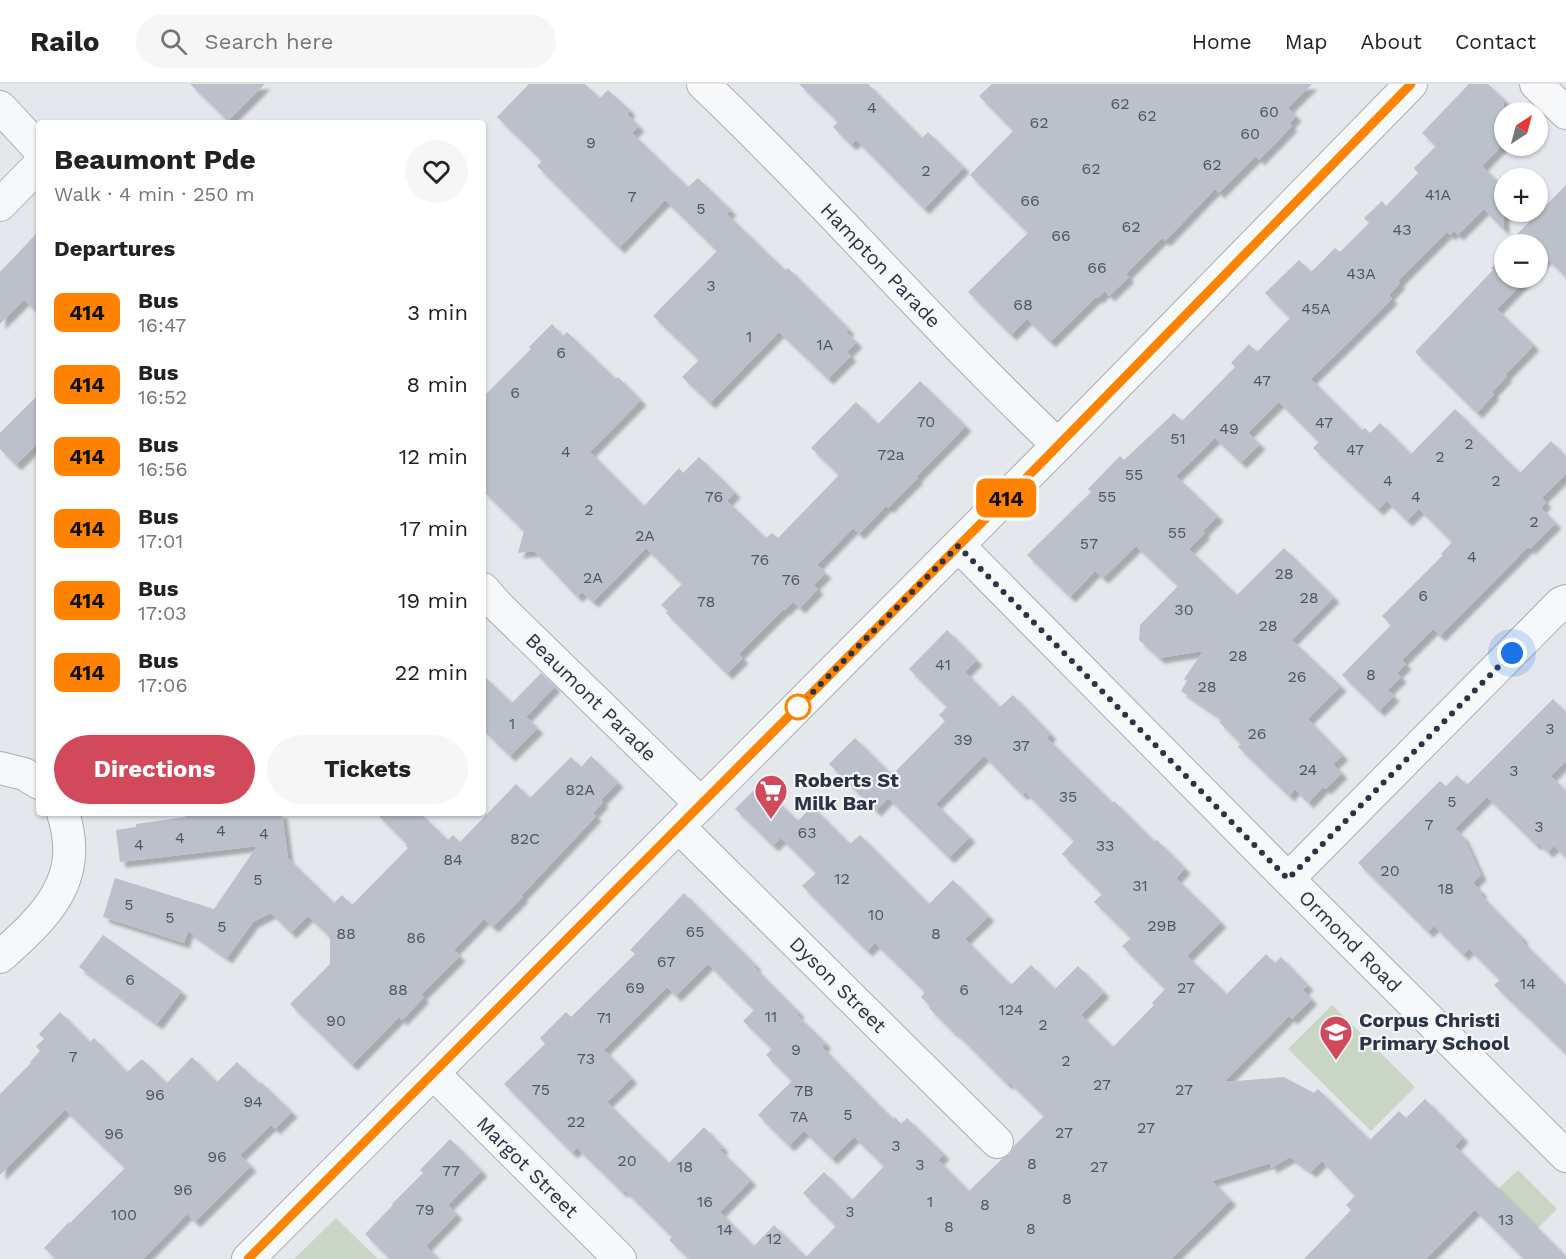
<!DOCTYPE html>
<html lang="en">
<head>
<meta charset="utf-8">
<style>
  :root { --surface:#fff; --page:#f6f6f6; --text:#222; --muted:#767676; --line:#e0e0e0; --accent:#d1495b }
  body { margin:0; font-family:"Work Sans",sans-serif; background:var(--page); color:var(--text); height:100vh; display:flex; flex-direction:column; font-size:22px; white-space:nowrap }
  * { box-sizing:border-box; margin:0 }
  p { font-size:20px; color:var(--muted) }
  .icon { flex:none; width:33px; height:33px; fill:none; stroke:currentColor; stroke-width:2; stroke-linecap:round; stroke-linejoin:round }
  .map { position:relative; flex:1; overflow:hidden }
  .drawer { position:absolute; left:36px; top:36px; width:450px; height:696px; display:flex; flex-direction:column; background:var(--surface); border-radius:6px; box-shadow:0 2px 4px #0004 }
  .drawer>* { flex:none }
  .badge { padding:0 12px; border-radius:9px; font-size:21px; line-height:39px }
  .needle { width:39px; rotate:36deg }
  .controls { position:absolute; left:1494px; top:18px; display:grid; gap:12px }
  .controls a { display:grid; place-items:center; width:54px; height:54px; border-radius:50%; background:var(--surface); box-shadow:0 2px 4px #0004; font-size:30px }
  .you { position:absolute; width:30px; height:30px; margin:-15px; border:4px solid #fff; border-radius:50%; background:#1a73e8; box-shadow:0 0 0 9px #1a73e833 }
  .map>.badge { position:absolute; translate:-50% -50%; box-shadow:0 0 0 3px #fff }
  h2 { padding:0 18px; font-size:22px; line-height:54px }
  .round { display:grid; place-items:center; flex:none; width:63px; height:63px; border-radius:32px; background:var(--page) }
  .head { display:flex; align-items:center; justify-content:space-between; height:102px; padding:0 18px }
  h1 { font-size:28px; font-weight:700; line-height:45px }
  .button { display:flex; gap:12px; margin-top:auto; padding:12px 18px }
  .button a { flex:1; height:69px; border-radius:36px; background:var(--accent); color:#fff; font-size:24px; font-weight:700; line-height:69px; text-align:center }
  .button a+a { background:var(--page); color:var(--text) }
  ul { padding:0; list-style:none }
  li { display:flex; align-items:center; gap:18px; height:72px; padding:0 18px }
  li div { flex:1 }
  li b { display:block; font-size:22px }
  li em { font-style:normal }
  li .badge { min-width:66px; font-weight:700; text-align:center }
  header { display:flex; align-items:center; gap:36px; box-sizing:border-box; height:84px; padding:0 30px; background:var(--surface); border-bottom:2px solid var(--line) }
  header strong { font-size:28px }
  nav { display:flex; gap:33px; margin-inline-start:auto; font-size:21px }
  .search { width:420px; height:54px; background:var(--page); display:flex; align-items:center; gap:15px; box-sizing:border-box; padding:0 21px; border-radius:33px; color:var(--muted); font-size:22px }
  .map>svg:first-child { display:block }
</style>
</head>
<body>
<header>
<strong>Railo</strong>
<div class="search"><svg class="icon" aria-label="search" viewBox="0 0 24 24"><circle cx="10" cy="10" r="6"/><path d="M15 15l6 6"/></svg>Search here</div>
<nav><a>Home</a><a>Map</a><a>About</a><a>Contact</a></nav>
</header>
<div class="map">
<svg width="1566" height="1175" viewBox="0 0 1566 1175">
  <defs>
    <filter id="shadow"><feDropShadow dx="5.5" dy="5.5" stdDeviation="1.5" flood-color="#0004"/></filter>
  </defs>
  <rect width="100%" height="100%" fill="#e4e7ec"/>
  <path fill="#c9d6c5" d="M1332,921L1415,1003L1371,1047L1288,965Z
    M1518,1086L1557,1125L1538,1144L1498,1105Z
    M336,1134L378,1175H294Z"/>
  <path fill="#bbc0ca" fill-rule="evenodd" filter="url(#shadow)" d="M190,0H265L228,37Z
    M529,0H585L600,14L608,6L630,26L627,30L639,42L632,49L688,103L698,94L731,126L727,130L785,186L788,184L849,245L846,248L857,258L847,268L851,272L828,295L779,248L710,319L682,293L699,276L653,232L717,167L665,116L619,164L537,82L542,77L497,33Z
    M799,0H868L922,54L928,48L964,83L924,125L856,56L851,61L833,43L838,38Z
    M992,0H1312L1288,24L1296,32L1289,40L1292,42L1259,76L1256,72L1219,109L1215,105L1165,157L1162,154L1126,190L1129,193L1109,212L1105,207L1098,214L1096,213L1050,258L1027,235L1011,251L968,208L1028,149L970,91L1013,47L979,12Z
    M1469,0H1488L1504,15V59L1482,82L1504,104V146L1484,125L1458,151L1454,147L1450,151L1447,148L1398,197L1400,199L1389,211L1392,215L1311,295L1362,346L1365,344L1370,349L1380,339L1411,370L1455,325L1520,389L1551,357L1566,372V390L1542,414L1546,418L1541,424L1556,439L1530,465L1528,463L1440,552L1433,545L1402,576L1406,580L1397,589L1401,593L1388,606L1394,612L1379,627L1342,591L1391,541L1382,532L1443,471L1441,470L1452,458L1419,425L1407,437L1387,417L1378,426L1313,364L1319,358L1279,318L1248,349L1260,360L1241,379L1215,354L1176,392L1218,432L1203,447L1205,449L1189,465L1237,511L1284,464L1334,513L1292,556L1341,602L1308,635L1343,671L1333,680L1342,689L1326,705L1323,703L1308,719L1295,705L1289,712L1238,663L1241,660L1219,638L1222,635L1181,607L1187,597L1184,595L1203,567L1159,574L1139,556L1140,541L1178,502L1136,462L1103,494L1095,487L1070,513L1027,471L1091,408L1088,405L1120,372L1124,376L1174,329L1182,337L1235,283L1231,279L1249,260L1257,268L1290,234L1265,209L1299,176L1311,188L1335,164L1340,168L1369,139L1364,134L1382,117L1386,122L1418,89L1414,84L1436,62L1422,49Z
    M1566,101V193L1546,174L1538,183V160H1515L1517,158L1513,154Z
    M39,147V230L24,216L0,240V188Z
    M1504,171V194H1527L1497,225L1534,261L1505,291L1507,292L1492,308L1494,310L1477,329L1415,268L1493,186L1491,184Z
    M552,240L563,252L567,248L616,295L618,293L641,316L590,368L644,422L679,384L683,389L699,373L735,408L727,417L766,454L772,449L778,454L839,391L811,364L856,318L878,340L920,297L966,342L916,393L918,394L888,424L886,422L859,450L853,444L817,481L826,489L814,501L818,505L800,524L793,518L785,526L784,525L739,570L743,574L727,590L666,529L668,527L661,521L682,500L646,464L593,518L582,508L577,513L534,467L518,469L524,447L483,407V313L531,265L529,263Z
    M39,310V358L16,381L0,365V349Z
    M947,546L977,576L965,588L1000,623L1013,611L1051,650L1047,654L1113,719L1114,717L1155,758L1157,756L1185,784L1176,794L1221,838L1187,872L1227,910L1266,870L1275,879L1281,873L1308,901L1303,906L1312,915L1292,935L1289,932L1224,998L1284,993L1314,1009L1318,1005L1370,1056L1399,1027L1406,1034L1425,1015L1463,1053L1455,1062L1566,1172V1175H1524L1475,1126L1426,1175H1304L1351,1126L1346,1121L1355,1112L1322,1077L1311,1088L1290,1073L1271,1084L1270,1079L1212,1097L1231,1116L1171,1175H689L669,1156L672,1153L624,1106L622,1108L577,1064L572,1069L504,1000L545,960L540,954L566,928L571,933L635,870L630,866L684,809L756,881L754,883L799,928L797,931L826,959L822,963L893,1035L895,1033L901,1040L907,1034L944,1070L938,1076L969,1107L1002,1075L1010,1070L1014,1062L1044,1032L1009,998L1007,1000L955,948L954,949L929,924L930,922L921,913L925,908L875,859L867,867L802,802L816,789L781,754L773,762L735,725L760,700L798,737L812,722L850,760L860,751L929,820L953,796L989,832L965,855L1011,901L1031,881L1055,905L1078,882L1104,908L1081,931L1113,963L1154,921L1152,919L1165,905L1122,862L1131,854L1094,818L1102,810L1062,770L1074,757L1025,708L1022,711L984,672L936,720L970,753L949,774L888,714L876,727L829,680L855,654L892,691L945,637L939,631L947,623L909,585ZM708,880L754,926L743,937L772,965L766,971L792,997L758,1031L789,1062L804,1047L832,1075L854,1053L884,1082L852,1116L824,1088L803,1109L836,1142L806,1173L774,1141L754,1162L720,1128L751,1096L720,1066L723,1063L704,1043L669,1079L607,1018L632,994L604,966L667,903L676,912Z
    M541,589L555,602L526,633L538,644L510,672L483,646V591L512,619Z
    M1553,615L1566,628V677L1551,692L1566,707V774L1554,762L1548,768L1538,759L1536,761L1487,713L1455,745L1463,752L1481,791L1473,799L1482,808L1480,810L1523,854L1521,856L1566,901V970L1494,901L1500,896L1469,865L1463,871L1434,842L1428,848L1358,779L1440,697L1446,702L1457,691L1467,701Z
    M591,672L618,698L601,716L603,718L593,729L596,732L521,812L523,813L493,843L484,835L454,866L460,872L421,911L424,913L402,936L399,933L352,981L290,920L330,880V853L308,832L291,849L271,829L253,838L227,874L188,847L184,859L103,833L115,794L214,825L257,762L120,778L116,746L136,743V740L185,733L184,729H282L288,774L334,819L342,811L352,821L408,764L406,762L407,760L376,729H420L448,756L453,751L460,758L516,700L530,714L571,673L581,683Z
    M103,851L182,907L157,940L79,883Z
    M60,928L90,958L94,954L127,988L142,975L167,999L192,973L217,998L237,978L260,1000L261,998L292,1028L275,1045L271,1041L240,1071L251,1082L195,1138L187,1130L143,1175H56L44,1164L69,1138L70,1139L125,1084L65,1026L0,1091V1010L31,979L30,978L40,967L36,962L44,955L39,950Z
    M450,1055L482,1087L448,1121L457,1130L426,1162L439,1175H390L365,1150L393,1121L392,1120L423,1089L420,1086Z"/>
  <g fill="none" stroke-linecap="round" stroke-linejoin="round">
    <defs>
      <g id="minor">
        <path id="s1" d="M703,0C825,116 935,245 1058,361"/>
        <path d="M1536,0L1566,29"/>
        <path d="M0,23L39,65"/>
        <path d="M0,121L39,81"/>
        <path id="s2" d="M959,462L1288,795L1566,1072"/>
        <path id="s3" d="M483,505L499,523L701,720"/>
        <path d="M0,684L24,690L39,699"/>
        <path id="s4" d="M679,743L997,1058"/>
        <path d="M1288,795L1561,519L1566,517"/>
        <path d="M0,873C46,832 85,796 63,729"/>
        <path id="s5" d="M434,990L620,1175"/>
        <path d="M248,1175L1058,361L1411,0"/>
      </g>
    </defs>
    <use href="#minor" stroke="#a9aeb7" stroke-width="34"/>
    <use href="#minor" stroke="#f7f8fa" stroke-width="32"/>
  </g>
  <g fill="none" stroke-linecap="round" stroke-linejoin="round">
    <defs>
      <path id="line" d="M248,1175L1042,378L1411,0"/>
    </defs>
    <use href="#line" stroke="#fff" stroke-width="14"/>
    <use href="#line" stroke="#ff8200" stroke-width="9"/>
    <path stroke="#2b3445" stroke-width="6" stroke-dasharray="0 10.8" d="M798,623L958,462L1288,795L1512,569"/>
  </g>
  <defs>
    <symbol id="supermarket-pin" viewBox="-11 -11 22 30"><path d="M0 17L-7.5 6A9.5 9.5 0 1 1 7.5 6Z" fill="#d1495b" stroke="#f4f6f9"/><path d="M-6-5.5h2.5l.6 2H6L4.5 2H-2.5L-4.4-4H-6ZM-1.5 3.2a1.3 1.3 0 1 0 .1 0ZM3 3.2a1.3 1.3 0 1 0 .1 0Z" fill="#fff"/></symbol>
    <symbol id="school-pin" viewBox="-11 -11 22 30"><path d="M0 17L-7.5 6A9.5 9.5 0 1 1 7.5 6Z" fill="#d1495b" stroke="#f4f6f9"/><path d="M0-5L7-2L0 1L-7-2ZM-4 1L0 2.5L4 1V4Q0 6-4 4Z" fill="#fff"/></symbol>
  </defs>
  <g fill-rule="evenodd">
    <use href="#supermarket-pin" x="752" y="688" width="38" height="52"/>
    <use href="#school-pin" x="1317" y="929" width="38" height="52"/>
  </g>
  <circle fill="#fff" stroke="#ff8200" stroke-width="3" cx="798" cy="623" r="12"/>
  <g text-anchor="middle" stroke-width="4.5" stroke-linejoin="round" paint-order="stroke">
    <g font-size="16" fill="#4f5766">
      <text x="1120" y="25">62</text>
      <text x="872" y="29">4</text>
      <text x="1269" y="33">60</text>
      <text x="1147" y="37">62</text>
      <text x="1039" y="44">62</text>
      <text x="1250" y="55">60</text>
      <text x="591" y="64">9</text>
      <text x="1212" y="86">62</text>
      <text x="1091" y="90">62</text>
      <text x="926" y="92">2</text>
      <text x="1438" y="116">41A</text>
      <text x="632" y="118">7</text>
      <text x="1030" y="122">66</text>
      <text x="701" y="130">5</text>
      <text x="1131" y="148">62</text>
      <text x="1402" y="151">43</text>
      <text x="1061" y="157">66</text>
      <text x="1097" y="189">66</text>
      <text x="1361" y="195">43A</text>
      <text x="711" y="207">3</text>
      <text x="1023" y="226">68</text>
      <text x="1316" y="230">45A</text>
      <text x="749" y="258">1</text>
      <text x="825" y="266">1A</text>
      <text x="561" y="274">6</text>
      <text x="1262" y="302">47</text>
      <text x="515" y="314">6</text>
      <text x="926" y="343">70</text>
      <text x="1324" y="344">47</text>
      <text x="1229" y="350">49</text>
      <text x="1178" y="360">51</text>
      <text x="1469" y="365">2</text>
      <text x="1355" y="371">47</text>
      <text x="566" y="373">4</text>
      <text x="891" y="376">72a</text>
      <text x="1440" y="378">2</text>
      <text x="1134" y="396">55</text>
      <text x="1388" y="402">4</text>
      <text x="1496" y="402">2</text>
      <text x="714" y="418">76</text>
      <text x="1107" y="418">55</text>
      <text x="1416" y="418">4</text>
      <text x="589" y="431">2</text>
      <text x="1534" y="443">2</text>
      <text x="1177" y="454">55</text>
      <text x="645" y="457">2A</text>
      <text x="1089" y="465">57</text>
      <text x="1472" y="478">4</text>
      <text x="760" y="481">76</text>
      <text x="1284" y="495">28</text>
      <text x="593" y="499">2A</text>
      <text x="791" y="501">76</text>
      <text x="1423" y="517">6</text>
      <text x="1309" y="519">28</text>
      <text x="706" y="523">78</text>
      <text x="1184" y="531">30</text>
      <text x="1268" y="547">28</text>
      <text x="1238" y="577">28</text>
      <text x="943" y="586">41</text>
      <text x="1371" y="596">8</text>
      <text x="1297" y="598">26</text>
      <text x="1207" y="608">28</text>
      <text x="512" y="645">1</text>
      <text x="1550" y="650">3</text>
      <text x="1257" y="655">26</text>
      <text x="963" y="661">39</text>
      <text x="1021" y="667">37</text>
      <text x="1308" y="691">24</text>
      <text x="1514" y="692">3</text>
      <text x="580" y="711">82A</text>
      <text x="1068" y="718">35</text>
      <text x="1452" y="723">5</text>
      <text x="1429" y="746">7</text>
      <text x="1539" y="748">3</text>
      <text x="221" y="752">4</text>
      <text x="807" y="754">63</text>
      <text x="264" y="755">4</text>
      <text x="180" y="759">4</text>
      <text x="525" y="760">82C</text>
      <text x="139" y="766">4</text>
      <text x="1105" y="767">33</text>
      <text x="453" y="781">84</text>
      <text x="1390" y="792">20</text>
      <text x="842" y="800">12</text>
      <text x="258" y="801">5</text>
      <text x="1140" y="807">31</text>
      <text x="1446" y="810">18</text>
      <text x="129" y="826">5</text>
      <text x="876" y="836">10</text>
      <text x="170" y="839">5</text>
      <text x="1162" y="847">29B</text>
      <text x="222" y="848">5</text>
      <text x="695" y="853">65</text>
      <text x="346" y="855">88</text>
      <text x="936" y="855">8</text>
      <text x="416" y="859">86</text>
      <text x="666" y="883">67</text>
      <text x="130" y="901">6</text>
      <text x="1528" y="905">14</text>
      <text x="635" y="909">69</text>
      <text x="1186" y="909">27</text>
      <text x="398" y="911">88</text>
      <text x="964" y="911">6</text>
      <text x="1011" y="931">124</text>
      <text x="771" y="938">11</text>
      <text x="604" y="939">71</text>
      <text x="336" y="942">90</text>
      <text x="1043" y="946">2</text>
      <text x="796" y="971">9</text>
      <text x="73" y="978">7</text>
      <text x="586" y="980">73</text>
      <text x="1066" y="982">2</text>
      <text x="1102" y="1006">27</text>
      <text x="541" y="1011">75</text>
      <text x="1184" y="1011">27</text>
      <text x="804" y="1012">7B</text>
      <text x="155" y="1016">96</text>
      <text x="253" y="1023">94</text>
      <text x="848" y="1036">5</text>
      <text x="799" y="1038">7A</text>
      <text x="576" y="1043">22</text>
      <text x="1146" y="1049">27</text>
      <text x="1064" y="1054">27</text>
      <text x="114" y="1055">96</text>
      <text x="896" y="1067">3</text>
      <text x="217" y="1078">96</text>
      <text x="627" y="1082">20</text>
      <text x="1032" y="1085">8</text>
      <text x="920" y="1086">3</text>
      <text x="685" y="1088">18</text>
      <text x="1099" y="1088">27</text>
      <text x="451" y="1092">77</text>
      <text x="183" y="1111">96</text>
      <text x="1067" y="1120">8</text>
      <text x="705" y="1123">16</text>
      <text x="930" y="1123">1</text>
      <text x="985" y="1126">8</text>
      <text x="425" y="1131">79</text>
      <text x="850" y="1133">3</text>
      <text x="124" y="1136">100</text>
      <text x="1506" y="1141">13</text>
      <text x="949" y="1148">8</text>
      <text x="1031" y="1150">8</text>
      <text x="725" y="1151">14</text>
      <text x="774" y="1160">12</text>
    </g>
    <g font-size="20" fill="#2b3445" stroke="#f4f6f9">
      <text dy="7" stroke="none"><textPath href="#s1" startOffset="254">Hampton Parade</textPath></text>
      <text dy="7" stroke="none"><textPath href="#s3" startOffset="153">Beaumont Parade</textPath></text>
      <text dy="7" stroke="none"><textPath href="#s2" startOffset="556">Ormond Road</textPath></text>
      <text dy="7" stroke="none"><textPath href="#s4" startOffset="224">Dyson Street</textPath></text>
      <text dy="7" stroke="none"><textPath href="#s5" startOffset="132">Margot Street</textPath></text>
    </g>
    <g font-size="20" font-weight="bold" fill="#2b3445" stroke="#f4f6f9" text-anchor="start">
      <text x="794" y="703">Roberts St<tspan x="794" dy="23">Milk Bar</tspan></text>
      <text x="1359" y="943">Corpus Christi<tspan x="1359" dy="23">Primary School</tspan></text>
    </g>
  </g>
</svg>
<div class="controls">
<a><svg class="needle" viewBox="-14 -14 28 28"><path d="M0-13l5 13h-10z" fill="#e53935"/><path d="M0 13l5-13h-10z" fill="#767676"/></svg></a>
<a>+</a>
<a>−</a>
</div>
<div class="you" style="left:1512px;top:569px"></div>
<b class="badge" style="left:1006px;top:414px;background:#ff8200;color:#111">414</b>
<section class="drawer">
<div class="head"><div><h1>Beaumont Pde</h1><p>Walk · 4 min · 250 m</p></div><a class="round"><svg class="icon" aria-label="heart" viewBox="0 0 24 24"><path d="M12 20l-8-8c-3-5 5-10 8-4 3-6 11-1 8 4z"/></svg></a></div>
<h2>Departures</h2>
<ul>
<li><span class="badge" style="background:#ff8200;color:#111">414</span><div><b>Bus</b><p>16:47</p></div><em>3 min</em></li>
<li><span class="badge" style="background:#ff8200;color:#111">414</span><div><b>Bus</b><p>16:52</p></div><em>8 min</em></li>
<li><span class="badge" style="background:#ff8200;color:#111">414</span><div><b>Bus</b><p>16:56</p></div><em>12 min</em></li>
<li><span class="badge" style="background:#ff8200;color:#111">414</span><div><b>Bus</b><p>17:01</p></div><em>17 min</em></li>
<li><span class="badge" style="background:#ff8200;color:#111">414</span><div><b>Bus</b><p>17:03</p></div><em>19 min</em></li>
<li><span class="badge" style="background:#ff8200;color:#111">414</span><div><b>Bus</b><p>17:06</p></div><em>22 min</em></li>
</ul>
<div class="button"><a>Directions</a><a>Tickets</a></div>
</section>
</div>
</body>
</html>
